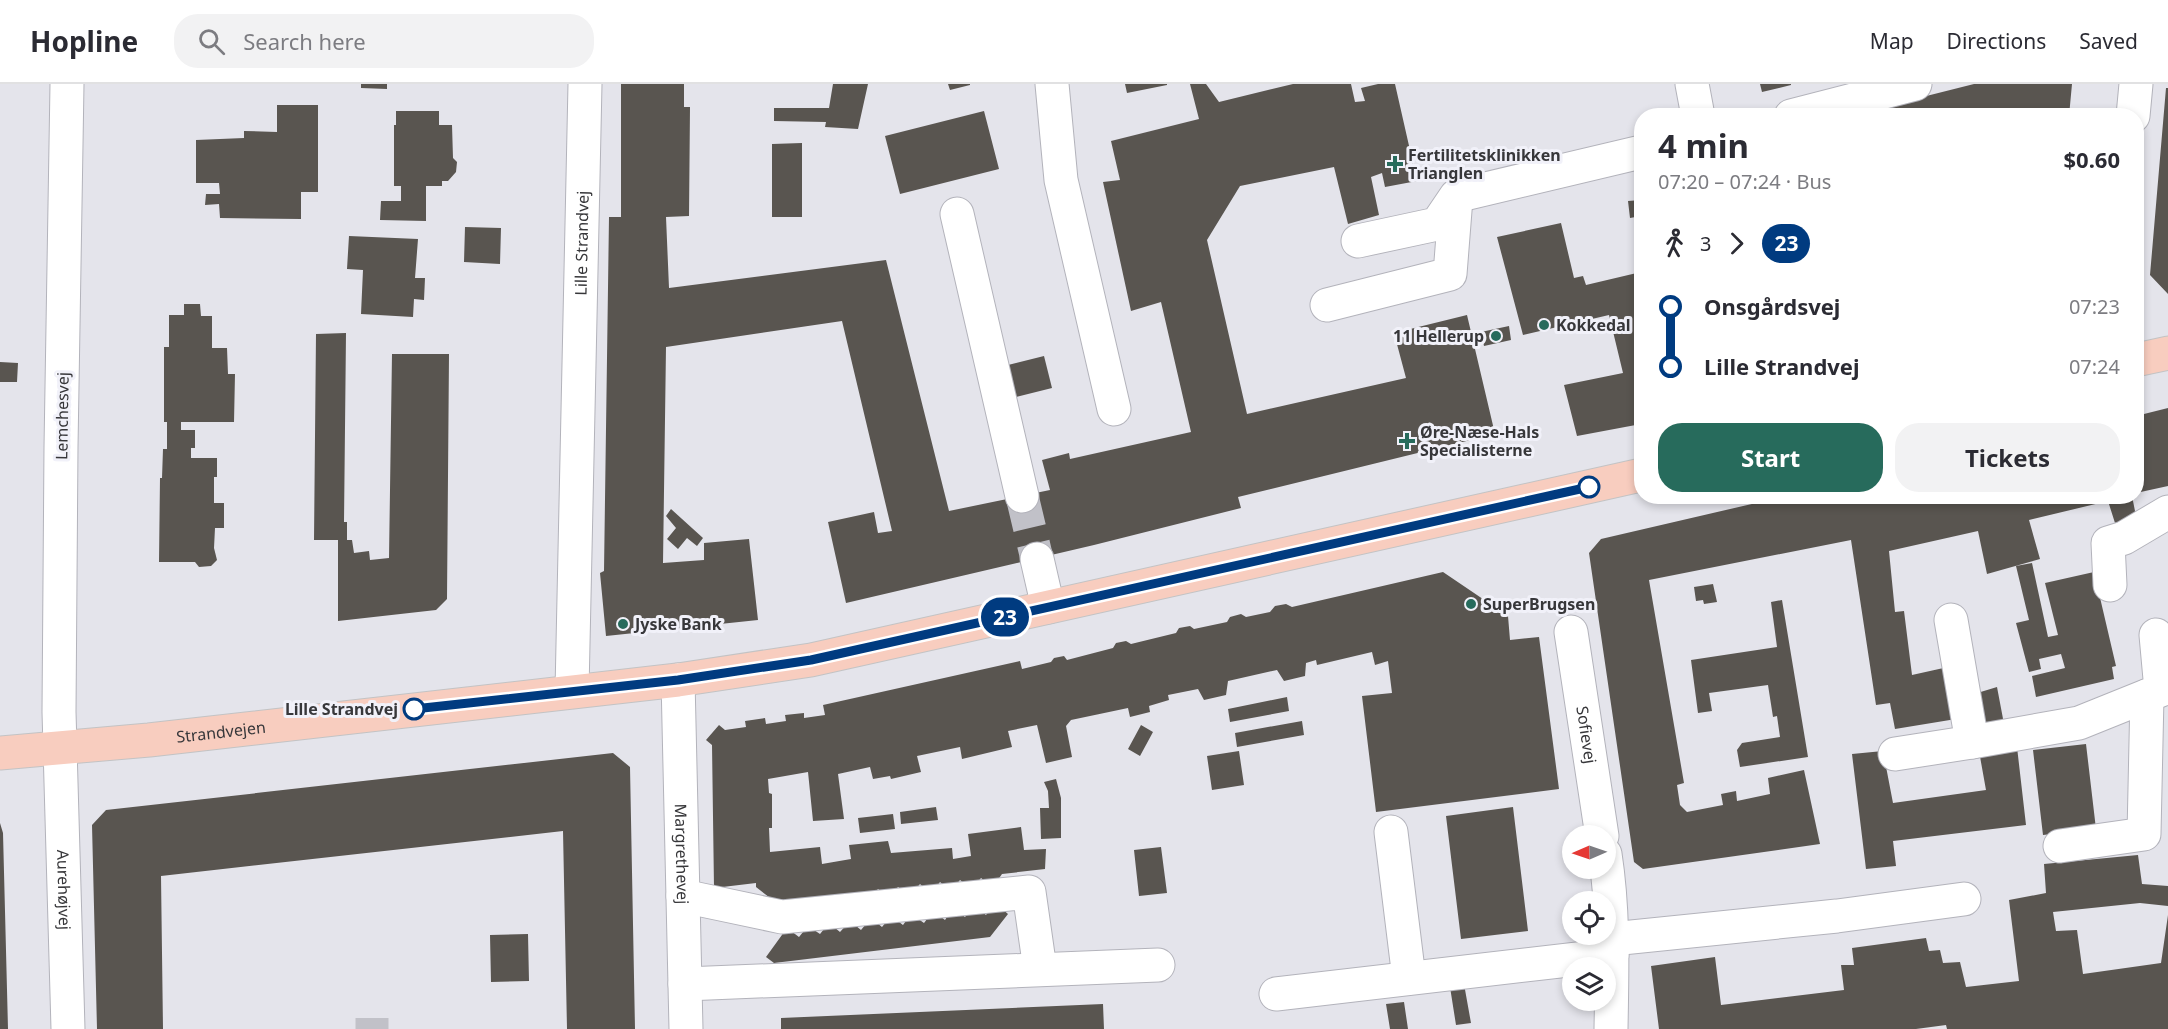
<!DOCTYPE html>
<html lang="en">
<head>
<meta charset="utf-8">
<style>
  :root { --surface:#fff; --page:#f2f2f3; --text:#2b2b33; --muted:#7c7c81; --line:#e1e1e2; --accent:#276b5c }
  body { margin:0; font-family:"Noto Sans",sans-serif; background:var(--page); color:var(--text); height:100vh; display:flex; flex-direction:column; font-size:22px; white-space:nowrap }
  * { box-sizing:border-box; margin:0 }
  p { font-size:20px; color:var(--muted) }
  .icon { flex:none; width:33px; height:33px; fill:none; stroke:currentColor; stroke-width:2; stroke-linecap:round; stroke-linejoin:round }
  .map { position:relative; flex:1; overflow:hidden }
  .sheet { position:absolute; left:1634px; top:24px; width:510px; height:396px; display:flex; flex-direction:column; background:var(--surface); border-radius:24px; box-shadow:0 3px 9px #0003 }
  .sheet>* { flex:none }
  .badge { padding:0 12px; border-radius:20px; font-size:21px; line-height:39px }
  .needle { width:39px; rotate:268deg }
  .tools { position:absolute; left:1562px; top:741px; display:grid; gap:12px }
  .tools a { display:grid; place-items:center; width:54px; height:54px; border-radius:50%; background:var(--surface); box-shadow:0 3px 9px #0003; font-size:30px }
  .map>.badge { position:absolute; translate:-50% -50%; box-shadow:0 0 0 3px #fff }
  .legs { display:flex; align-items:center; gap:9px; height:66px; padding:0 24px; font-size:20px }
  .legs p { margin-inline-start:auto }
  .head { display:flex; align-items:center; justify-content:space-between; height:102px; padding:0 24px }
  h1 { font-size:33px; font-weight:700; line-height:45px }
  .action { display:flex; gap:12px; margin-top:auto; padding:12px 24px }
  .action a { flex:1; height:69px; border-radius:24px; background:var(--accent); color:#fff; font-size:24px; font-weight:700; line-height:69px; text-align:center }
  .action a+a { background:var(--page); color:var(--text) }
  ul { padding:0 24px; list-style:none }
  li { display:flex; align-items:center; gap:21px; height:60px; font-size:22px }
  li i { display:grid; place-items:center; width:9px; height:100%; margin:0 8px; background:currentColor }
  li i::after { content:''; width:15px; height:15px; margin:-8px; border:4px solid; border-radius:50%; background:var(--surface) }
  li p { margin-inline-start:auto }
  li:first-child i { background:linear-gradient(#0000 50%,currentColor 0) }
  li:last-child i { background:linear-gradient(currentColor 50%,#0000 0) }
  header { display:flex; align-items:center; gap:36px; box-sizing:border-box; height:84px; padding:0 30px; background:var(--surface); border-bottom:2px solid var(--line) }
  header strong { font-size:28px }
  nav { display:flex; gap:33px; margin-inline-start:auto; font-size:21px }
  .search { width:420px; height:54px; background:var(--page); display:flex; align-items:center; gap:15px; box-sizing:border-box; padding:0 21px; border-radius:24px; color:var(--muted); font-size:22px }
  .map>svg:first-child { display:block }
</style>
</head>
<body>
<header>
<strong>Hopline</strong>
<div class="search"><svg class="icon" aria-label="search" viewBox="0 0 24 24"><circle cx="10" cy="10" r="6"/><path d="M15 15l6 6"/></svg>Search here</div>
<nav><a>Map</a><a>Directions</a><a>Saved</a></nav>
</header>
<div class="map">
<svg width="2168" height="945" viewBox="0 0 2168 945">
  <rect width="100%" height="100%" fill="#e4e4eb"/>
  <path fill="#595550" d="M361,0H387V5L361,4Z
    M621,0H684V23H690L689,132L666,133L669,204L886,176L949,427L1050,406L1042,376L1069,369L1070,375L1191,348L1161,218L1131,227L1103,98L1120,96L1111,57L1199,35L1190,0H1206L1219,18L1293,0H1351L1355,18L1365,17L1361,4L1378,0H1395L1417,97L1385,103L1382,89L1371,93L1379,131L1348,140L1334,83L1240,102L1207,156L1247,330L1406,294L1394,249L1467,231L1495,350L1238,413L1241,424L1094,461L846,519L828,438L874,428L878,449L892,447L842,237L666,263L663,479L704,476V459L749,455L758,536L606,552L600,489L604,487L609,133H621Z
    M833,0H868L858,45L825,43L826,38L774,37V24H829Z
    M948,0H970V1L950,6Z
    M1125,0H1167V1L1127,9Z
    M1760,0H1791V1L1762,8Z
    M1974,0H2072L2069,32H1847Z
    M2166,4H2168V210L2150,191Z
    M277,21H318V108H301V135L220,134L219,120L205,121L206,110H220L219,99H196V56L244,54V47L277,48Z
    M396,27H439V41H452L453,74L457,78L456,88L448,97H442V102H426V137L380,136L381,117H401V102H394V41H396Z
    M984,27L999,85L900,110L885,52Z
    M802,59V133H772V60Z
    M1641,116V132L1630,134L1628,117Z
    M1561,139L1574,194L1583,192L1586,201L1641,188V340L1577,352L1564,301L1623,289L1609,231L1523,251L1497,153Z
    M465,143L501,144L500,180L464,178Z
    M349,152L418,155L415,194H425L424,216L414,215L413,233L361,230L363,186L347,185Z
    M184,220H200L201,232H212V264H227L228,290H235L234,338H181V346H195V364H191V374H217V393H214V419H224V444H215L214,464L217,476L211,482L199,483L195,478H159L160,394H162L163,365H167V338H164V263H169V231H184Z
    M1509,242L1511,256L1484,262L1481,248Z
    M346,249L344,438H347V456H352L354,469L369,467L370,476L389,474L392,270H449L447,515L436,526L338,537V456H314L316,250Z
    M1044,272L1052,304L1016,313L1008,281Z
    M0,278L18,279L17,298H0Z
    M2168,324V402L2136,409V332Z
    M1786,412H2132L2136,432L2115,439L2108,417L2029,436L2040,475L1987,490L1978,447L1889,467L1895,528L1904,527L1912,591L1948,583L1956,635L1895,645L1890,619L1876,621L1851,456L1649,496L1684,699L1677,701L1680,721L1687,728L1723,721L1721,710L1736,707L1737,717L1770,710L1768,694L1804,686L1820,760L1643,785L1634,778L1589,469L1601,455Z
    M671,425L703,454L697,462L687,454L678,465L667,455L676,444L666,432Z
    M2032,479L2048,553L2058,551L2045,499L2094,488L2116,582L2112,583L2114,595L2036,613L2032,592L2065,584L2061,570L2039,575L2041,585L2029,588L2016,539L2029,536L2016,482Z
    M1443,488L1508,532L1510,556L1539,553L1559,705L1376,728L1362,612L1392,609L1388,577L1375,581L1372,568L1317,581L1316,576L1306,579L1305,592L1284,597L1277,586L1228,597L1226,611L1204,616L1198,605L1168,611L1169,616L1149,622L1150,628L1130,633L1128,624L1071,636L1066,642L1072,673L1046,679L1037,641L1008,647L1012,663L962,675L960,663L917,672L921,688L891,695L890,692L873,695L870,683L838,690L844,735L813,737L808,688L768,695L769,709L772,710V744H769L770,768L820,763L822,780L851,775L849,761L888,757L891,769L952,764L953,775L971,772L968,750L1021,743L1024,766L1046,765L1045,785L1002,790L993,803L981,794L972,805L960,796L951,807L940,798L931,810L920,800L910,812L898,803L889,814L878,805L869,817L857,808L849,819L837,810L827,822L787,827L756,803V799L714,804L712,661L706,656L719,641L725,646L746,643L745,637L765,634L766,640L786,637L785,631L804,629V634L825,631L823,621L1020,577L1022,585L1051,578L1054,574L1064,572L1067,576L1113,564L1116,559L1126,557L1131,560L1176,549L1179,544L1190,542L1194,545L1227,538L1230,533L1241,530L1246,533L1270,528L1275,522L1286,520L1292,523Z
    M1713,500L1717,518L1704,520L1703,516L1696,517L1694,503Z
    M1782,516L1808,673L1740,683L1737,666L1742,659L1780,653L1777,632L1773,633L1768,601L1709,609L1712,627L1698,629L1691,576L1777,563L1771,518Z
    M1997,603L2004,640L1979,645L1974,610Z
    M1287,613L1289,627L1230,638L1228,625Z
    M1302,637L1304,651L1237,663L1235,649Z
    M1141,641L1153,648L1140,672L1128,665Z
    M2086,660L2096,745L2043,751L2033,666Z
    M2017,663L2026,741L1893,757L1896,782L1866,785L1852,670L1883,667L1893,719L1986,706L1979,667Z
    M1239,667L1244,701L1212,706L1207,672Z
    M613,669L630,683L635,945H567L563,747L161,792L163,945H97L92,741L106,726Z
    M1056,695L1061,714V754L1041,755L1040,724H1049L1048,707L1044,698Z
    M936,723L938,736L901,740L900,728Z
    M1513,723L1528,847L1461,855L1446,732Z
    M893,730L895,745L860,749L858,734Z
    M0,739L3,749L8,945H0Z
    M1161,763L1167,809L1139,812L1134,766Z
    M2138,771L2142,800L2168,802V822L2140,819L2053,828L2056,847L2077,846L2083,890L2161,879L2168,831V945H1947L1946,941L1916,945H1659L1651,882L1715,873L1721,921L1844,906L1841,881H1854L1852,864L1926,854L1929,867L1940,866L1943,879L1960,878L1966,903L2019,897L2009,816L2046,809L2044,780Z
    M995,819L1008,830L990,853L774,879L766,873L787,844L799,853L808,842L820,850L829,839L840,848L850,837L861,846L871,834L882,843L891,832L903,841L911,830L924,839L933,827L945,836L953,824L965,833L974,822L986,831Z
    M528,850L529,897L491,898L490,851Z
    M1464,900L1471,939L1456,941L1450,903Z
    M1404,918L1408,945H1390L1386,920Z
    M1103,920L1104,945H781V934Z"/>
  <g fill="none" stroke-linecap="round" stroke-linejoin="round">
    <path stroke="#c1c1c8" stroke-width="33" stroke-dasharray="33 16" stroke-linecap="butt" d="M1022,412L1037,475
      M372,934V945"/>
    <defs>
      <g id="minor">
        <path id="s1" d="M67,0L61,363L59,628L68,945"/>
        <path d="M1052,0L1061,96L1114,325"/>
        <path d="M1692,0L1698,32"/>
        <path d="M1791,32L1915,0"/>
        <path d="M2133,32L2136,0"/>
        <path d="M957,130L1022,412"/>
        <path d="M1358,157L1437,140L1456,112L1641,68"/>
        <path d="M1327,221L1450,190L1456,114"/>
        <path d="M1037,475L1048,523"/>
        <path d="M2110,501L2108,459L2124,454L2168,428"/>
        <path d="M1951,536L1972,658L2079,639L2161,606L2156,551"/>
        <path id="s2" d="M1571,548L1602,752"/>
        <path id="s3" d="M678,596L686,945"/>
        <path id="s4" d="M572,607L585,0"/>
        <path d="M1895,670L1972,658"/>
        <path d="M1391,748L1409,894"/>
        <path d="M2060,762L2144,750L2147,612"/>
        <path d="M1605,770C1614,828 1612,886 1611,945"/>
        <path d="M683,812L782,833L1029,808L1040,885"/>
        <path d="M1612,855L1837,832L1964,815"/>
        <path d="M685,900L1158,881"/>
        <path d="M1276,910L1612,871"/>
      </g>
      <g id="major">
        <path d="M2136,276L2168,269"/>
        <path id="s5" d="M0,669L149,656L678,596L811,576L1641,391"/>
      </g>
    </defs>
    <use href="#minor" stroke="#b3b3bb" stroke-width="35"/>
    <use href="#major" stroke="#c3c3c4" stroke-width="35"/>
    <use href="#minor" stroke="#fff" stroke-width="33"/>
    <use href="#major" stroke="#f8cdbf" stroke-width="33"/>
  </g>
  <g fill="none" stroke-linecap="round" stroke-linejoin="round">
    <defs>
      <path id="line-1" d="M414,625L678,596L811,576L1589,403"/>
    </defs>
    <use href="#line-1" stroke="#fff" stroke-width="14"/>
    <use href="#line-1" stroke="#003b80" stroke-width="9"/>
  </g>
  <g fill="#276b5c" stroke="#f1f1f9" stroke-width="2">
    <path d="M1392 71h6v6h6v6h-6v6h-6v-6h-6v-6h6z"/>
    <circle cx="1544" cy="241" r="6"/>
    <circle cx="1496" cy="252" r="6"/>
    <path d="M1404 348h6v6h6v6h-6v6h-6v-6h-6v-6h6z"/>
    <circle cx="1471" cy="520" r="6"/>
    <circle cx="623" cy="540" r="6"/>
  </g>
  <g fill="#fff" stroke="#003b80" stroke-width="3">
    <circle cx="1589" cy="403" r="10"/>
    <circle cx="414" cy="625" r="10"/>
  </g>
  <g text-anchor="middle" stroke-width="6" stroke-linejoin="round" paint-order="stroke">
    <g font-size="16" font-weight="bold" fill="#37373a" stroke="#f1f1f9" text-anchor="start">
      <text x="1408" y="77">Fertilitetsklinikken<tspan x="1408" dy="18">Trianglen</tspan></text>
      <text x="1556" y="247">Kokkedal</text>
      <text x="1484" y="258" text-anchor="end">11 Hellerup</text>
      <text x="1420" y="354">Øre-Næse-Hals<tspan x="1420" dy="18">Specialisterne</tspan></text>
      <text x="1483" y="526">SuperBrugsen</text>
      <text x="635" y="546">Jyske Bank</text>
    </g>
    <g font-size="16" fill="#37373a" stroke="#f1f1f9">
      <text dy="6" stroke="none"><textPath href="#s4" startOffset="448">Lille Strandvej</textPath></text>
      <text transform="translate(62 332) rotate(-89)" y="6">Lemchesvej</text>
      <text dy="6" stroke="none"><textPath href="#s5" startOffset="222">Strandvejen</textPath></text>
      <text dy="6" stroke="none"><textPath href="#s2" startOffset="104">Sofievej</textPath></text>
      <text dy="6" stroke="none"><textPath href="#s3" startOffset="174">Margrethevej</textPath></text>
      <text dy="6" stroke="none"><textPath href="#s1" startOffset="806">Aurehøjvej</textPath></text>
    </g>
    <g font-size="16" font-weight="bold" fill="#37373a" stroke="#f1f1f9" text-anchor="end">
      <text x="398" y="631">Lille Strandvej</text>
    </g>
  </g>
</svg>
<div class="tools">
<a><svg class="needle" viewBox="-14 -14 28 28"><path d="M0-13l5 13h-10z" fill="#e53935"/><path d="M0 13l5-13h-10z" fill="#7c7c81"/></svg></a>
<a><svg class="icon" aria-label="locate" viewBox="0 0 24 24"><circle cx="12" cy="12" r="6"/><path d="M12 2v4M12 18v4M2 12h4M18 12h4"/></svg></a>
<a><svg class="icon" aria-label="layers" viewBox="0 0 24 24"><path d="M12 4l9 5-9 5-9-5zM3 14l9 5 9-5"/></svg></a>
</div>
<b class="badge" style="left:1005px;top:533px;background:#003b80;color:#fff">23</b>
<section class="sheet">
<div class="head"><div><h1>4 min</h1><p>07:20 – 07:24 · Bus</p></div><b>$0.60</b></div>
<div class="legs"><svg class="icon" aria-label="walk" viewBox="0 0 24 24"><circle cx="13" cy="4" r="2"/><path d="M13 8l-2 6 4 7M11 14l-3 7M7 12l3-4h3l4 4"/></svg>3<svg class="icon" aria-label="forward" viewBox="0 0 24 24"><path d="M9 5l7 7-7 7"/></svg><b class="badge" style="background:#003b80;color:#fff">23</b></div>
<ul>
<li><i style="color:#003b80"></i><b>Onsgårdsvej</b><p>07:23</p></li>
<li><i style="color:#003b80"></i><b>Lille Strandvej</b><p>07:24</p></li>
</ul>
<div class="action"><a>Start</a><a>Tickets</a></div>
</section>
</div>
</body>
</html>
